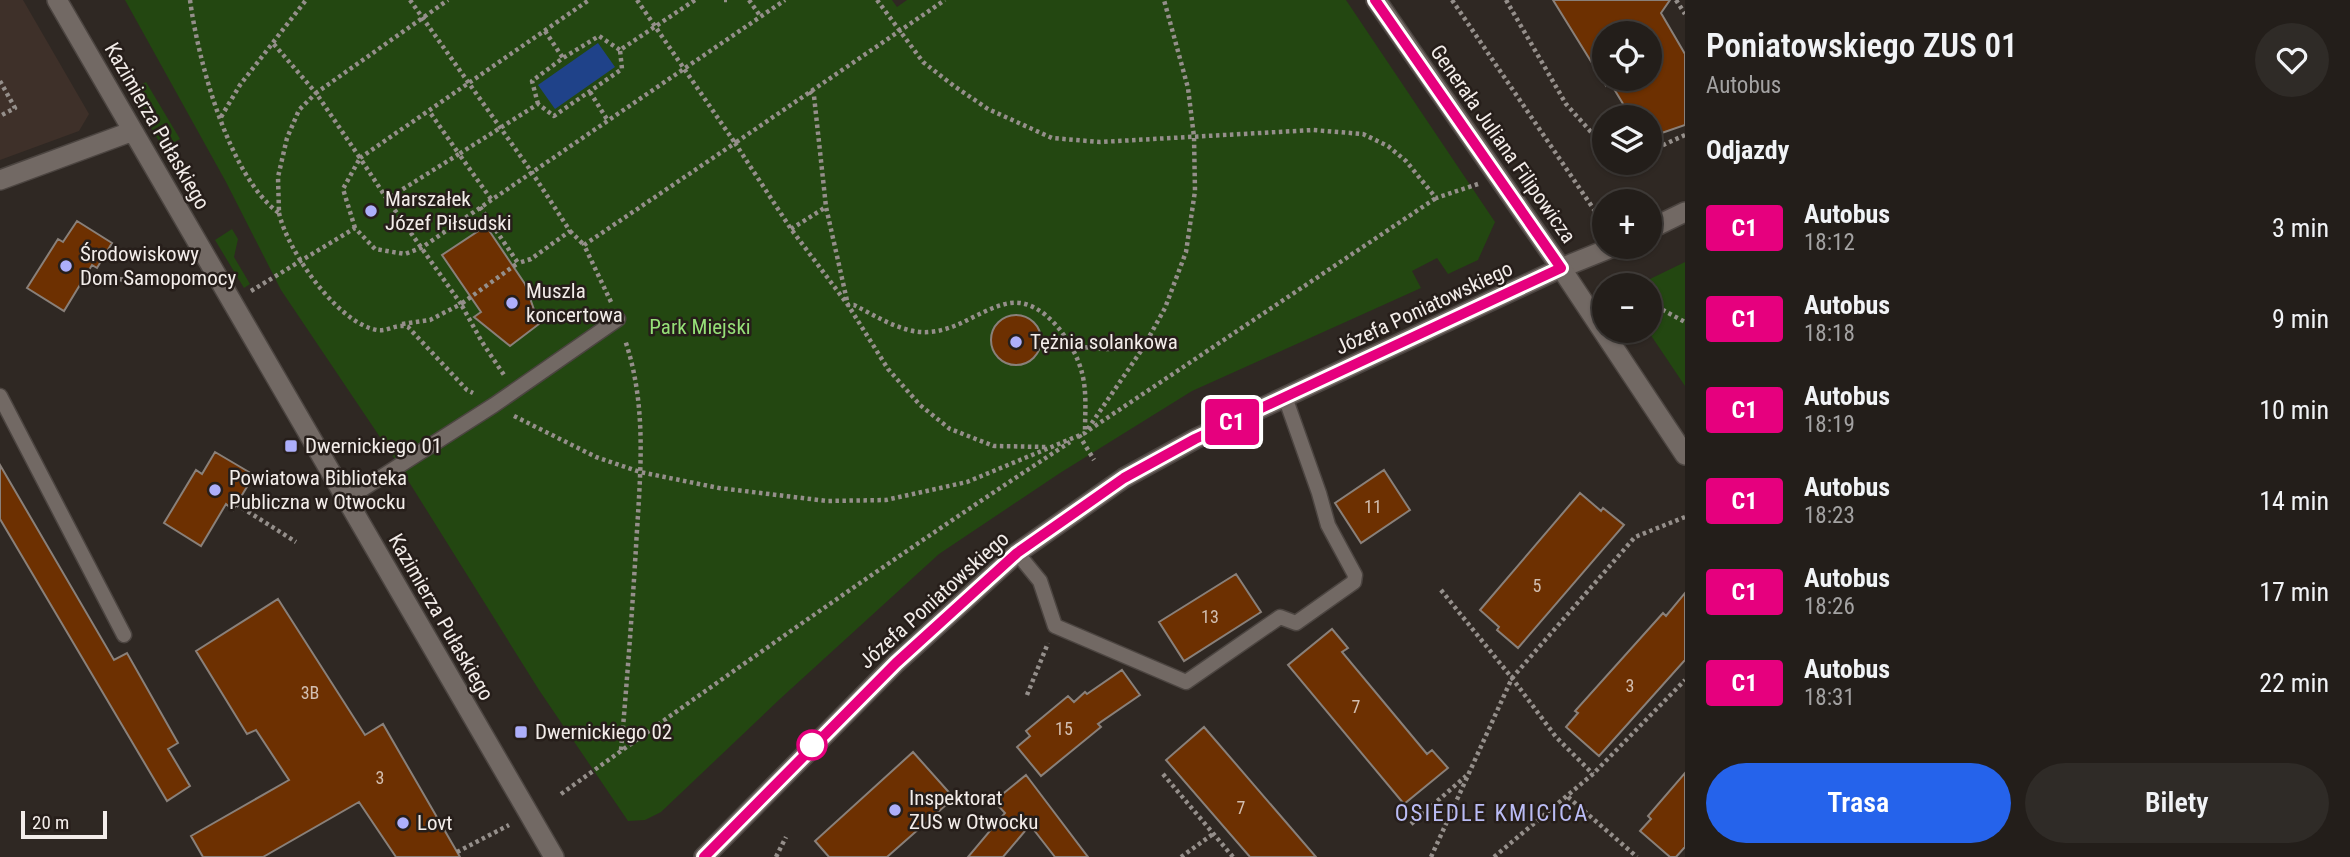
<!DOCTYPE html>
<html lang="pl">
<head>
<meta charset="utf-8">
<style>
  :root { --surface:#231e1a; --page:#2f2b27; --text:#f1f3f6; --muted:#a3a2a2; --line:#403c39; --accent:#2563eb }
  body { margin:0; font-family:"Roboto Condensed",sans-serif; background:var(--page); color:var(--text); height:100vh; display:flex; flex-direction:column; font-size:26px; white-space:nowrap }
  * { box-sizing:border-box; margin:0 }
  p { font-size:23px; color:var(--muted) }
  .icon { flex:none; width:38px; height:38px; fill:none; stroke:currentColor; stroke-width:2; stroke-linecap:round; stroke-linejoin:round }
  .map { position:relative; flex:1; overflow:hidden }
  .sheet { display:flex; flex-direction:column; background:var(--surface); width:665px }
  .sheet>* { flex:none }
  .badge { padding:0 14px; border-radius:5px; font-size:24px; line-height:46px }
  .tools { position:absolute; left:1592px; top:21px; display:grid; gap:14px }
  .tools a { display:grid; place-items:center; width:70px; height:70px; border-radius:50%; background:var(--surface); box-shadow:0 2px 5px #0004,0 0 0 2px var(--line); font-size:35px }
  .scale { position:absolute; left:21px; bottom:18px; width:86px; box-sizing:border-box; padding-left:7px; border:4px solid #f3edea; border-top:0; font-size:19px; line-height:24px; white-space:nowrap; color:#f3edea; -webkit-text-stroke:5px #261e1a; paint-order:stroke }
  .map>.badge { position:absolute; translate:-50% -50%; box-shadow:0 0 0 4px #fff }
  h2 { padding:0 21px; font-size:26px; line-height:63px }
  .round { display:grid; place-items:center; flex:none; width:74px; height:74px; border-radius:37px; background:var(--page) }
  .head { display:flex; align-items:center; justify-content:space-between; height:119px; padding:0 21px }
  h1 { font-size:33px; font-weight:600; line-height:52px }
  .cta { display:flex; gap:14px; margin-top:auto; padding:14px 21px }
  .cta a { flex:1; height:80px; border-radius:42px; background:var(--accent); color:#fff; font-size:28px; font-weight:600; line-height:80px; text-align:center }
  .cta a+a { background:var(--page); color:var(--text) }
  ul { padding:0; list-style:none }
  li { display:flex; align-items:center; gap:21px; height:91px; padding:0 21px }
  li div { flex:1 }
  li b { display:block; font-size:26px }
  li em { font-style:normal }
  li .badge { min-width:77px; font-weight:700; text-align:center }
  main { display:flex; flex:1; min-height:0 }
  .map>svg:first-child { display:block }
</style>
</head>
<body>
<main>
<div class="map">
<svg width="1685" height="857" viewBox="0 0 1685 857">
  <rect width="100%" height="100%" fill="#2f2823"/>
  <path fill="#3e3029" d="M0,0H23L89,114L79,131L0,160Z"/>
  <path fill="#234711" d="M125,0H892L897,7L907,0H1346L1495,222L1478,260L1448,274L1437,258L1412,271L1421,288L1192,391L1060,473L939,554L781,698L661,812L645,820L628,821L539,690L394,458L281,290L226,182Z
    M146,82L180,139L163,148L130,92Z
    M232,229L238,239L234,257L250,284L244,288L215,240Z
    M1685,262V386L1648,331H1650V279Z"/>
  <path fill="#1f4289" d="M598,43L615,67L555,109L538,85Z"/>
  <path fill="#6d3001" stroke="#89807a" stroke-width="2" d="M1553,0H1670L1661,13L1685,54V125L1650,137V117H1631L1608,79H1650V33H1605V84Z
    M77,221L112,243L97,268L92,265L64,311L27,288L58,239L63,242Z
    M486,226L525,284L539,324L510,346L474,317L481,312L442,255Z
    M991 340a25 25 0 1 1 50 0a25 25 0 1 1-50 0Z
    M215,452L254,475L233,510L226,504L201,546L164,523L196,470L202,474Z
    M0,465L114,660L127,653L178,743L168,749L190,786L167,801L0,519Z
    M1384,470L1410,510L1361,543L1335,503Z
    M1580,493L1601,511L1603,508L1624,525L1518,648L1497,630L1499,627L1480,610Z
    M1236,574L1261,612L1184,661L1159,622Z
    M1685,593V660L1599,756L1566,727L1578,713L1575,711L1663,613L1666,616Z
    M278,599L365,735L383,724L460,857H396L359,802L263,857H203L191,836L289,780L256,730L247,734L196,651Z
    M1332,629L1348,648L1342,652L1427,754L1432,750L1448,768L1404,804L1288,665Z
    M1122,670L1140,695L1098,724L1101,727L1041,776L1017,747L1030,736L1026,731L1068,696L1074,702L1085,692L1087,694Z
    M1204,727L1316,857H1250L1166,760Z
    M913,752L954,798L887,857H829L815,841Z
    M1685,773V847L1676,857H1670L1640,831L1651,819L1648,816Z
    M1026,775L1088,857H1055L1030,825L1003,857H968L1005,813L994,801Z"/>
  <g fill="none" stroke-linecap="round" stroke-linejoin="round">
    <defs>
      <path id="service" d="M0,396L124,635
        M347,499L494,405L618,319
        M1017,553L1040,581L1055,626L1186,682L1280,617L1296,623L1354,582L1355,575L1328,525L1319,493L1285,397"/>
      <path id="minor" d="M57,0L554,857
        M0,180L133,131"/>
      <path id="tertiary" d="M1650,229L1685,212
        M704,857L896,663L1017,553L1124,478L1195,439L1285,397L1561,268L1613,247"/>
      <path id="secondary" d="M1376,0L1561,268L1685,455"/>
    </defs>
    <use href="#service" stroke="#4c4541" stroke-width="17"/>
    <use href="#minor" stroke="#4c4541" stroke-width="22"/>
    <use href="#tertiary" stroke="#4c4541" stroke-width="22"/>
    <use href="#secondary" stroke="#4c4541" stroke-width="22"/>
    <path stroke="#958f8b" stroke-width="4.5" stroke-dasharray="3.5 3.5" stroke-linecap="butt" d="M190,0C198,60 229,177 279,213L278,177L287,138L299,110L316,93L272,42
      M410,0L531,171L570,231L531,259L518,263
      M637,0L735,143L945,0
      M724,0H727
      M749,0L761,17
      M877,0L923,62L954,86L988,109L1052,138L1100,142L1313,130L1363,134L1388,146L1406,161L1436,198L1478,184
      M1452,0L1599,217
      M1506,0L1566,104L1600,142L1605,143
      M1676,0L1685,14
      M545,31L563,58
      M0,81L15,108L0,116
      M810,91L814,96L826,207L848,305H854C876,316 903,334 929,332C960,330 981,308 1010,303C1044,298 1075,344 1082,373C1087,392 1085,412 1085,432
      M590,92L608,121
      M538,104L532,81L563,58L599,36L620,50
      M221,117L240,85L306,0
      M1650,151L1685,135
      M387,199L360,158L589,0
      M491,199L459,154L538,104L554,116L622,69L620,50L695,0
      M480,207L518,263L461,304L482,342L504,375
      M279,213C287,250 337,323 377,330C388,332 396,323 408,327L467,390L473,393
      M355,228L343,189L360,158L316,93L448,0
      M791,229L826,207
      M570,231L584,245
      M85,277L195,284
      M251,291L355,228L375,249L405,254L421,248L785,0
      M611,302L584,245L735,143L791,229L848,305L888,369L920,405L950,429L994,446L1047,447
      M1650,303L1685,322
      M402,324L430,320L461,304L387,199L459,154L429,111
      M1071,346L1105,349L1143,348
      M514,416L596,457L640,472L719,488L827,501L886,500L967,482L1085,433L1143,348L1165,308L1186,252L1195,191L1194,137L1188,88L1164,0
      M1089,430L1436,198
      M1079,435L1094,460
      M236,504L296,542
      M1441,590L1512,678L1556,737L1593,774
      M1027,695L1048,643
      M621,750C627,682 632,614 636,547C640,476 648,408 625,340
      M1163,774L1233,857
      M561,794C728,674 897,555 1070,442
      M1568,797L1637,857
      M1411,824L1466,776
      M457,852L509,825
      M776,857L786,837
      M1181,857L1213,834
      M1431,857L1512,678L1635,537L1685,517
      M1494,857L1593,774L1685,680"/>
    <use href="#service" stroke="#726964" stroke-width="14"/>
    <use href="#minor" stroke="#726964" stroke-width="19"/>
    <use href="#tertiary" stroke="#726964" stroke-width="19"/>
    <use href="#secondary" stroke="#726964" stroke-width="19"/>
  </g>
  <g fill="none" stroke-linecap="round" stroke-linejoin="round">
    <defs>
      <path id="line" d="M704,857L896,663L1017,553L1124,478L1195,439L1561,268L1375,0"/>
    </defs>
    <use href="#line" stroke="#fff" stroke-width="16"/>
    <use href="#line" stroke="#e6007e" stroke-width="10"/>
  </g>
  <g fill="#adaffb" stroke="#261e1a" stroke-width="2.5">
    <circle cx="371" cy="211" r="7"/>
    <circle cx="66" cy="266" r="7"/>
    <circle cx="512" cy="303" r="7"/>
    <circle cx="1016" cy="342" r="7"/>
    <rect x="284" y="439" width="14" height="14" rx="3.5"/>
    <circle cx="215" cy="490" r="7"/>
    <rect x="514" y="725" width="14" height="14" rx="3.5"/>
    <circle cx="895" cy="810" r="7"/>
    <circle cx="403" cy="823" r="7"/>
  </g>
  <circle fill="#fff" stroke="#e6007e" stroke-width="3.5" cx="812" cy="745" r="14"/>
  <g text-anchor="middle" stroke-width="5" stroke-linejoin="round" paint-order="stroke">
    <g font-size="18" fill="#d2beb0">
      <text x="1373" y="513">11</text>
      <text x="1537" y="592">5</text>
      <text x="1210" y="623">13</text>
      <text x="1630" y="692">3</text>
      <text x="310" y="699">3B</text>
      <text x="1356" y="713">7</text>
      <text x="1064" y="735">15</text>
      <text x="380" y="784">3</text>
      <text x="1241" y="814">7</text>
    </g>
    <g font-size="21" fill="#f3edea" stroke="#261e1a">
      <text transform="translate(157 126) rotate(60)" y="7">Kazimierza Pułaskiego</text>
      <text transform="translate(1503 144) rotate(55)" y="7">Generała Juliana Filipowicza</text>
      <text transform="translate(1424 308) rotate(-25)" y="7">Józefa Poniatowskiego</text>
      <text transform="translate(934 600) rotate(-42)" y="7">Józefa Poniatowskiego</text>
      <text transform="translate(441 617) rotate(60)" y="7">Kazimierza Pułaskiego</text>
    </g>
    <g font-size="21" fill="#f3edea" stroke="#261e1a" text-anchor="start">
      <text x="385" y="206">Marszałek<tspan x="385" dy="24">Józef Piłsudski</tspan></text>
      <text x="80" y="261">Środowiskowy<tspan x="80" dy="24">Dom Samopomocy</tspan></text>
      <text x="526" y="298">Muszla<tspan x="526" dy="24">koncertowa</tspan></text>
      <text x="1030" y="349">Tężnia solankowa</text>
      <text x="305" y="453">Dwernickiego 01</text>
      <text x="229" y="485">Powiatowa Biblioteka<tspan x="229" dy="24">Publiczna w Otwocku</tspan></text>
      <text x="535" y="739">Dwernickiego 02</text>
      <text x="909" y="805">Inspektorat<tspan x="909" dy="24">ZUS w Otwocku</tspan></text>
      <text x="417" y="830">Lovt</text>
    </g>
    <g font-size="21" fill="#96e078" stroke="#261e1a">
      <text x="700" y="334">Park Miejski</text>
    </g>
    <g font-size="23" letter-spacing="2" fill="#babcf5" stroke="#261e1a">
      <text x="1492" y="821">OSIEDLE KMICICA</text>
    </g>
  </g>
</svg>
<div class="tools">
<a><svg class="icon" aria-label="locate" viewBox="0 0 24 24"><circle cx="12" cy="12" r="6"/><path d="M12 2v4M12 18v4M2 12h4M18 12h4"/></svg></a>
<a><svg class="icon" aria-label="layers" viewBox="0 0 24 24"><path d="M12 4l9 5-9 5-9-5zM3 14l9 5 9-5"/></svg></a>
<a>+</a>
<a>−</a>
</div>
<div class="scale">20 m</div>
<b class="badge" style="left:1232px;top:422px;background:#e6007e;color:#fff">C1</b>
</div>
<section class="sheet">
<div class="head"><div><h1>Poniatowskiego ZUS 01</h1><p>Autobus</p></div><a class="round"><svg class="icon" aria-label="heart" viewBox="0 0 24 24"><path d="M12 20l-8-8c-3-5 5-10 8-4 3-6 11-1 8 4z"/></svg></a></div>
<h2>Odjazdy</h2>
<ul>
<li><span class="badge" style="background:#e6007e;color:#fff">C1</span><div><b>Autobus</b><p>18:12</p></div><em>3 min</em></li>
<li><span class="badge" style="background:#e6007e;color:#fff">C1</span><div><b>Autobus</b><p>18:18</p></div><em>9 min</em></li>
<li><span class="badge" style="background:#e6007e;color:#fff">C1</span><div><b>Autobus</b><p>18:19</p></div><em>10 min</em></li>
<li><span class="badge" style="background:#e6007e;color:#fff">C1</span><div><b>Autobus</b><p>18:23</p></div><em>14 min</em></li>
<li><span class="badge" style="background:#e6007e;color:#fff">C1</span><div><b>Autobus</b><p>18:26</p></div><em>17 min</em></li>
<li><span class="badge" style="background:#e6007e;color:#fff">C1</span><div><b>Autobus</b><p>18:31</p></div><em>22 min</em></li>
</ul>
<div class="cta"><a>Trasa</a><a>Bilety</a></div>
</section>
</main>
</body>
</html>
